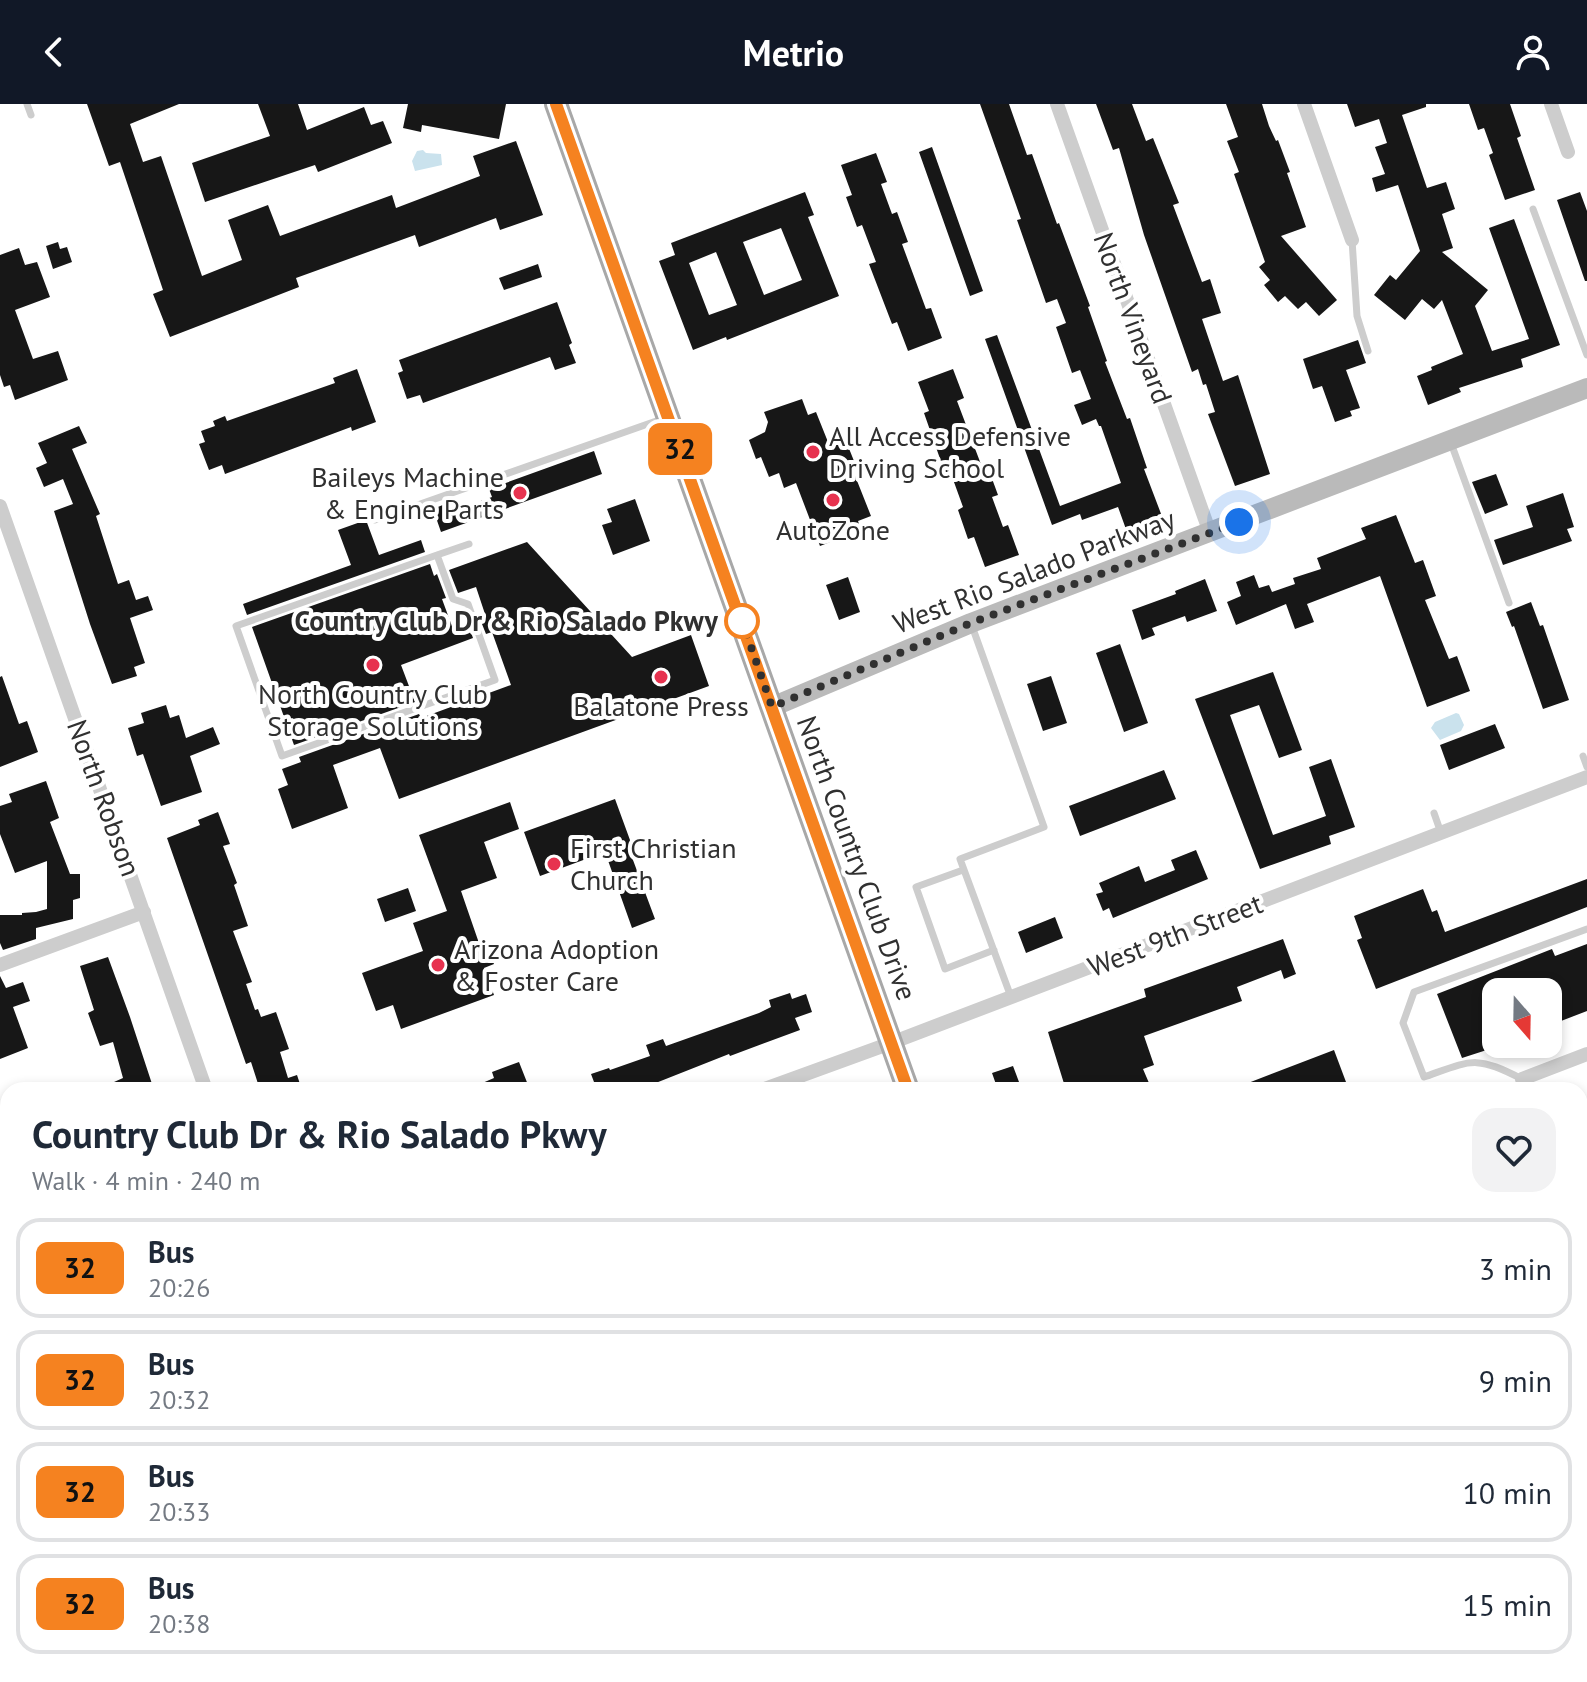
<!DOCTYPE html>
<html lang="en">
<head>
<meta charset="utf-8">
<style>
  :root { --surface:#fff; --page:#f2f2f3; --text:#1f2937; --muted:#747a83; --line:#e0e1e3; --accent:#111827 }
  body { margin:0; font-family:"PT Sans",sans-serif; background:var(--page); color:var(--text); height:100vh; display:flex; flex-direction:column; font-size:30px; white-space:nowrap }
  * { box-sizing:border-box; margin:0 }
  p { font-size:26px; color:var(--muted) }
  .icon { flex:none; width:44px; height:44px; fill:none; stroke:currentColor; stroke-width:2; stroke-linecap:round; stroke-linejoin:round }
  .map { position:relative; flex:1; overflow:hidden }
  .side { position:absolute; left:0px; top:978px; width:1588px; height:600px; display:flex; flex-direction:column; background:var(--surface); border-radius:24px 24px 0 0; box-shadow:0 4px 12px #0003 }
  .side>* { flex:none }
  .badge { padding:0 16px; border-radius:12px; font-size:28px; line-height:52px }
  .needle { width:52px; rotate:160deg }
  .fabs { position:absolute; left:1482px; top:874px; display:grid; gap:16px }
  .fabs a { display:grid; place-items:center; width:80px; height:80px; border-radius:16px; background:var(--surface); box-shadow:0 4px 12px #0003; font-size:40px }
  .you { position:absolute; width:40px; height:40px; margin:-20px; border:6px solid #fff; border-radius:50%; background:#1a73e8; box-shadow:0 0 0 12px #1a73e833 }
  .map>.badge { position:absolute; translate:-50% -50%; box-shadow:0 0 0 4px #fff }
  .round { display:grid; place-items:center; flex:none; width:84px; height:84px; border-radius:24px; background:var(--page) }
  .headline { display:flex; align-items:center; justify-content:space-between; height:136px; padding:0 32px }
  h1 { font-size:38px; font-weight:700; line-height:60px }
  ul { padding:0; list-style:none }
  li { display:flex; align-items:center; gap:24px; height:100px; margin:0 16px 12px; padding:0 16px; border:4px solid var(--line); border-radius:24px }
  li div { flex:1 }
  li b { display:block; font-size:30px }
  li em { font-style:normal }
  li .badge { min-width:88px; font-weight:700; text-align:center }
  header { display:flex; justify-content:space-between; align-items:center; height:104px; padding:0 32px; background:var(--accent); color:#fff; font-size:36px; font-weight:700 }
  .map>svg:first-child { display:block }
</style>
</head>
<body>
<header><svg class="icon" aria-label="back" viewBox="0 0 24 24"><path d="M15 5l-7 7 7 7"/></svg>Metrio<svg class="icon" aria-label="person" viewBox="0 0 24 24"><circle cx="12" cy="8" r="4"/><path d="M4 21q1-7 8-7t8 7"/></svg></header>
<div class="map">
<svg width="1587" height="1578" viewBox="0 0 1587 1578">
  <rect width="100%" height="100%" fill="#fff"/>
  <path fill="#cae2ed" d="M423,46L426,49L441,50L442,61L415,67L412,57L417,47Z
    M1456,609L1459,610L1464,621L1461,627L1440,636L1431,624L1435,618Z"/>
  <path fill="#171717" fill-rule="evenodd" d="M87,0H179L130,20L143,58L161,52L202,172L242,156L228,116L268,101L280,132L392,91L396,104L480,72L473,52L516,37L543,111L500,126L496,114L419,143L415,131L296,174L299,183L170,233L153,190L163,186L120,58L109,62Z
    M258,0H298L307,26L364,3L371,21L383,17L392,39L318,68L315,61L205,98L192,59L270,32Z
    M408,0H506L499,35L422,21L421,28L403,24Z
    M980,0H1009L1027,51L1032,50L1057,120L1059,119L1090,202L1088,203L1107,257L1105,258L1127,315L1130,314L1147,364L1144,365L1163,415L1127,428L1118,403L1082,416L1080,410L1052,421L985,235L997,231L1060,402L1121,379L1101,322H1099L1096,315L1082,321L1074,301L1091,295L1080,266L1072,269L1056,223L1066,219L1057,195L1046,199L1017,116L1021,115Z
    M1096,0H1132L1146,37L1153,34L1179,99L1173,101L1202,178L1210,175L1221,209L1202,215L1223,277L1238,271L1270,370L1235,382L1208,310L1215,308L1206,280L1203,281L1198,265L1192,268L1144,131L1119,44L1113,46Z
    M1226,0H1262L1269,22L1276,37L1278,36L1290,68L1287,69L1306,123L1281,132L1337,196L1319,212L1306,198L1298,205L1285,192L1278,198L1264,181L1270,176L1259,163L1265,158L1234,70L1239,68L1227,37L1238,33Z
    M1347,0H1426V3L1402,11L1427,84L1446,78L1455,105L1442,110L1453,144L1442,148L1488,186L1475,202L1492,247L1529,235L1489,124L1514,115L1560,241L1521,255L1523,263L1459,284L1461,288L1428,301L1417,272L1432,266L1431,263L1463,250L1442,196L1434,205L1422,195L1405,216L1374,191L1390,171L1396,176L1420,147L1398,81L1376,88L1372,74L1385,70L1375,43L1387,39L1379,15L1355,23Z
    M1469,0H1510L1521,32L1517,34L1535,86L1505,96L1489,51L1493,49L1484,24L1478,26Z
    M932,43L983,187L970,192L919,48Z
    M876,49L887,78L881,80L892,110L897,108L908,138L902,140L926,205L931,204L942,234L908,247L897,218L892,220L869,160L876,158L862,121L857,123L846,93L852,91L841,61Z
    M805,88L814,111L808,113L839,192L727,236L726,233L693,246L659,157L675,151L671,139ZM781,124L802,176L764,191L743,138ZM716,148L737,201L709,211L689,159Z
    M1580,88L1587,107V177H1585L1557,96Z
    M58,138L60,145L67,143L72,158L53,165L46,142Z
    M19,144L25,161L37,158L50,193L15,206L33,255L58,247L68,276L15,296L10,281L4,283L0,271V151Z
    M538,160L542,173L504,186L499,174Z
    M557,198L572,239L569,241L576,259L555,266L550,253L423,299L420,291L407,295L398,269L403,267L399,256Z
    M1358,236L1366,259L1346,266L1360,304L1350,307L1352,312L1335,318L1322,282L1313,285L1303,255Z
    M357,265L376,318L352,327L351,323L225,370L222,361L209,366L199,340L205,338L201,327L215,322L213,317L225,312L227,317L335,279L333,274Z
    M953,265L964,294L957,297L982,363L987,361L998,391L992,393L1003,423L1008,421L1019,451L985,463L974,433L968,435L958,406L963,403L950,367L945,369L924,309L929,307L918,278Z
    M802,295L808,311L816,308L830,343L846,337L854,357L850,359L871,412L858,417L861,426L820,442L796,379L784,384L779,369L769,373L761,353L756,355L749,336L765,328L768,318L764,308Z
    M79,322L87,339L72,345L100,410L96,412L118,480L129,476L136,496L148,492L153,506L130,514L145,559L134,563L137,572L112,580L90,520L54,407L73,400L63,375L44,383L36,364L47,359L38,339Z
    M594,347L602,370L441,428L433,405L450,398L453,407L492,393L489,385Z
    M1496,370L1508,401L1485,410L1472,378Z
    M1563,389L1574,423L1567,425L1572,437L1503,461L1494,436L1533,423L1526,402Z
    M635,395L650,437L613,451L602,421L612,418L607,405Z
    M1396,411L1415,459L1423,456L1436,492L1425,496L1449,555L1457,552L1470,587L1427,603L1380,472L1307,500L1314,518L1295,525L1286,500L1236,521L1227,498L1241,492L1236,478L1254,471L1259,484L1269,481L1272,488L1295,480L1293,474L1321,465L1317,454L1366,435L1361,424Z
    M366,416L379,451L421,436L425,448L247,511L243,500L351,461L338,426Z
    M527,438L632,553L691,531L709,582L399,695L380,644L333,661L348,704L292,725L278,685L288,681L282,665L301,658L299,653L419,610L421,614L511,581L492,528L486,530L480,515L486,513L476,483L458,489L449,466Z
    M430,460L434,472L437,470L446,494L442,495L453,525L468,520L473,534L401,561L415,598L294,641L252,523Z
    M848,473L860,508L839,516L826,481Z
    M1205,475L1217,507L1187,518L1185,512L1152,524L1155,531L1142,536L1132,506L1176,490L1175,487Z
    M1531,498L1540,522L1543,521L1569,596L1543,605L1514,522L1512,523L1506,508Z
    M1120,540L1148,619L1124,628L1096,549Z
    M1273,568L1302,646L1279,654L1259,601L1230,611L1273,731L1326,712L1309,663L1331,655L1355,723L1329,732L1331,740L1260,765L1195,595Z
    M2,572L19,620L27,617L38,648L0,663V573Z
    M1051,572L1067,619L1043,627L1027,580Z
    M166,601L170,614L179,611L186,634L213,623L220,640L190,652L202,688L161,702L143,650L137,652L128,624L144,619L141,609Z
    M1495,620L1505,644L1449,666L1440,641Z
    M1164,666L1176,695L1080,732L1069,702Z
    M46,677L59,714L50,718L70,770H80V794L73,796V815L36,824V835L3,846L0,839V811H22V809L36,808L47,805V757L15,769L0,730V702L12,698L9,690Z
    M615,695L634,747L630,748L655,815L632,824L605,748L540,772L524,728Z
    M510,698L519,725L484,738L497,774L461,787L480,842L486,839L494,860L484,864L494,891L401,925L393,901L376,907L362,869L423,847L413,819L447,807L419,731Z
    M218,708L230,740L223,742L237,779L234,781L248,822L233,827L252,878L246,880L255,906L258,905L261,913L276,908L289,945L280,948L288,974L297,971L302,986H260L251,958L246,960L167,734L200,721L198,716Z
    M1196,746L1208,775L1113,814L1109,804L1103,807L1096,790L1103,788L1099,779L1139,762L1145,778L1175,766L1171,756Z
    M1587,775V803L1376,885L1357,836L1362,834L1354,812L1423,785L1432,808L1437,806L1445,828Z
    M408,784L416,807L385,818L377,795Z
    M1055,813L1063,834L1026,849L1018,828Z
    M1283,835L1296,870L1284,875L1281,866L1237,883L1242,897L1144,932L1154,961L1143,965L1152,986H1066L1048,928L1146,893L1144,885Z
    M1587,840V907L1548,922V888H1496V943L1462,954L1437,890L1552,845L1555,852Z
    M108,853L130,913L154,986H96L123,974L113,938L100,942L88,909L94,906L80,862Z
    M0,872L6,884L23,878L30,897L13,903L28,944L0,955Z
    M790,889L792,895L806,890L812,908L795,914L800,926L730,952L729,950L638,986H597L591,970L609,964L610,966L650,952L646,941L663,935L666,942L759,909L771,903L769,896Z
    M1334,946L1349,986H1323L1321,981L1309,986H1230Z
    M519,958L530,986H466L494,974L492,968Z
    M1013,962L1022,986H998L992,969Z"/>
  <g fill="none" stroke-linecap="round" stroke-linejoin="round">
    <path stroke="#cdcdcd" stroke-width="7" d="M27,0L31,11
      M1533,105L1587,251
      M1352,136L1357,212L1368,247
      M1451,339L1509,499
      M375,416L662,315
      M437,451L453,495L468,500L495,576L282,652L236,522L437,451L469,440
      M972,522L1044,723L960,755L1011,893
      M1583,652L1587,663
      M1434,709L1441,729
      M963,766L916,783L945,865L994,846
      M1522,975C1475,951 1472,956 1424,973L1403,919L1414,888L1587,825"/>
    <path stroke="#cdcdcd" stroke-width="14" d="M1057,0L1210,429
      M1304,0L1352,136
      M1551,0L1568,48
      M0,402L206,986
      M0,861L144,808
      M762,986L891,939L1587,673
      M1526,986L1522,975L1587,950
      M1580,1128L1587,1146
      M1580,1211L1587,1205
      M0,1362L8,1385
      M74,1570L77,1578
      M312,1570L315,1578
      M241,1578L263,1570
      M600,1578L622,1570"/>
    <path stroke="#bababa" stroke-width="20" d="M772,603L971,519L1587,284"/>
    <path stroke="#a8a8a8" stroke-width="24" d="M556,0L908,986
      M1115,1570L1118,1578"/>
  </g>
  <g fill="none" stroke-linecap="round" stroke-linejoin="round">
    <defs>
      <path id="line" d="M556,0L908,986"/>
    </defs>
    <use href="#line" stroke="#fff" stroke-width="18"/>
    <use href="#line" stroke="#f58220" stroke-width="12"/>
    <path stroke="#303030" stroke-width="8" stroke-dasharray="0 14.4" d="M742,517L772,603L971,519L1239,418"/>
  </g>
  <g fill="#e7324f" stroke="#fff" stroke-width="3">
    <circle cx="813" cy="348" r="8"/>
    <circle cx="520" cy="389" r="8"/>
    <circle cx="833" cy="396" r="8"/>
    <circle cx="373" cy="561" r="8"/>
    <circle cx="661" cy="573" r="8"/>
    <circle cx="554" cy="760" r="8"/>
    <circle cx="438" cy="861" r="8"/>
  </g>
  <circle fill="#fff" stroke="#f58220" stroke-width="4" cx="742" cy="517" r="16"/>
  <g text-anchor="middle" stroke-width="8" stroke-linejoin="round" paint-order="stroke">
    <g font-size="28" fill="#303030" stroke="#fff">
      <text transform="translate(1133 214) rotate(70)" y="10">North Vineyard</text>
      <text transform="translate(1034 467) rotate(-21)" y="10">West Rio Salado Parkway</text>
      <text transform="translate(104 694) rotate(70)" y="10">North Robson</text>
      <text transform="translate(857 754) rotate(70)" y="10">North Country Club Drive</text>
      <text transform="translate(1175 831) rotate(-21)" y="10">West 9th Street</text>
    </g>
    <g font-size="28" fill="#303030" stroke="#fff" text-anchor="start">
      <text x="829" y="342">All Access Defensive<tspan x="829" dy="32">Driving School</tspan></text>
      <text x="504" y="383" text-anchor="end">Baileys Machine<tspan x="504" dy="32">&amp; Engine Parts</tspan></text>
      <text x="833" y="436" text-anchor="middle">AutoZone</text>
      <text x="373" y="600" text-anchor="middle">North Country Club<tspan x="373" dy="32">Storage Solutions</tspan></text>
      <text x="661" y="612" text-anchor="middle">Balatone Press</text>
      <text x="570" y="754">First Christian<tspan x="570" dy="32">Church</tspan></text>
      <text x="454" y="855">Arizona Adoption<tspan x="454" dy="32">&amp; Foster Care</tspan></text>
    </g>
    <g font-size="28" font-weight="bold" fill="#303030" stroke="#fff" text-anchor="end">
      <text x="718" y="527">Country Club Dr &amp; Rio Salado Pkwy</text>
    </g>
  </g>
</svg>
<div class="fabs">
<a><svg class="needle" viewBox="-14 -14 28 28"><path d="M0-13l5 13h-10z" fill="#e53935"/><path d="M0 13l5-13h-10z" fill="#747a83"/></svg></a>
</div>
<div class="you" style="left:1239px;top:418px"></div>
<b class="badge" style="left:680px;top:345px;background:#f58220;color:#111">32</b>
<section class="side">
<div class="headline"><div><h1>Country Club Dr &amp; Rio Salado Pkwy</h1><p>Walk · 4 min · 240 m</p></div><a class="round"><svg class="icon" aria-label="heart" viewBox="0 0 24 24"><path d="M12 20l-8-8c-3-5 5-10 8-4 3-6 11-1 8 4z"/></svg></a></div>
<ul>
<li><span class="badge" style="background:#f58220;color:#111">32</span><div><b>Bus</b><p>20:26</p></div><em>3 min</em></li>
<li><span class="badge" style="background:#f58220;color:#111">32</span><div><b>Bus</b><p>20:32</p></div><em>9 min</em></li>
<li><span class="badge" style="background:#f58220;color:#111">32</span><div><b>Bus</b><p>20:33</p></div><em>10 min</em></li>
<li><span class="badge" style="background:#f58220;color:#111">32</span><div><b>Bus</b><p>20:38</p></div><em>15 min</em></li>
</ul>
</section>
</div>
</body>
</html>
